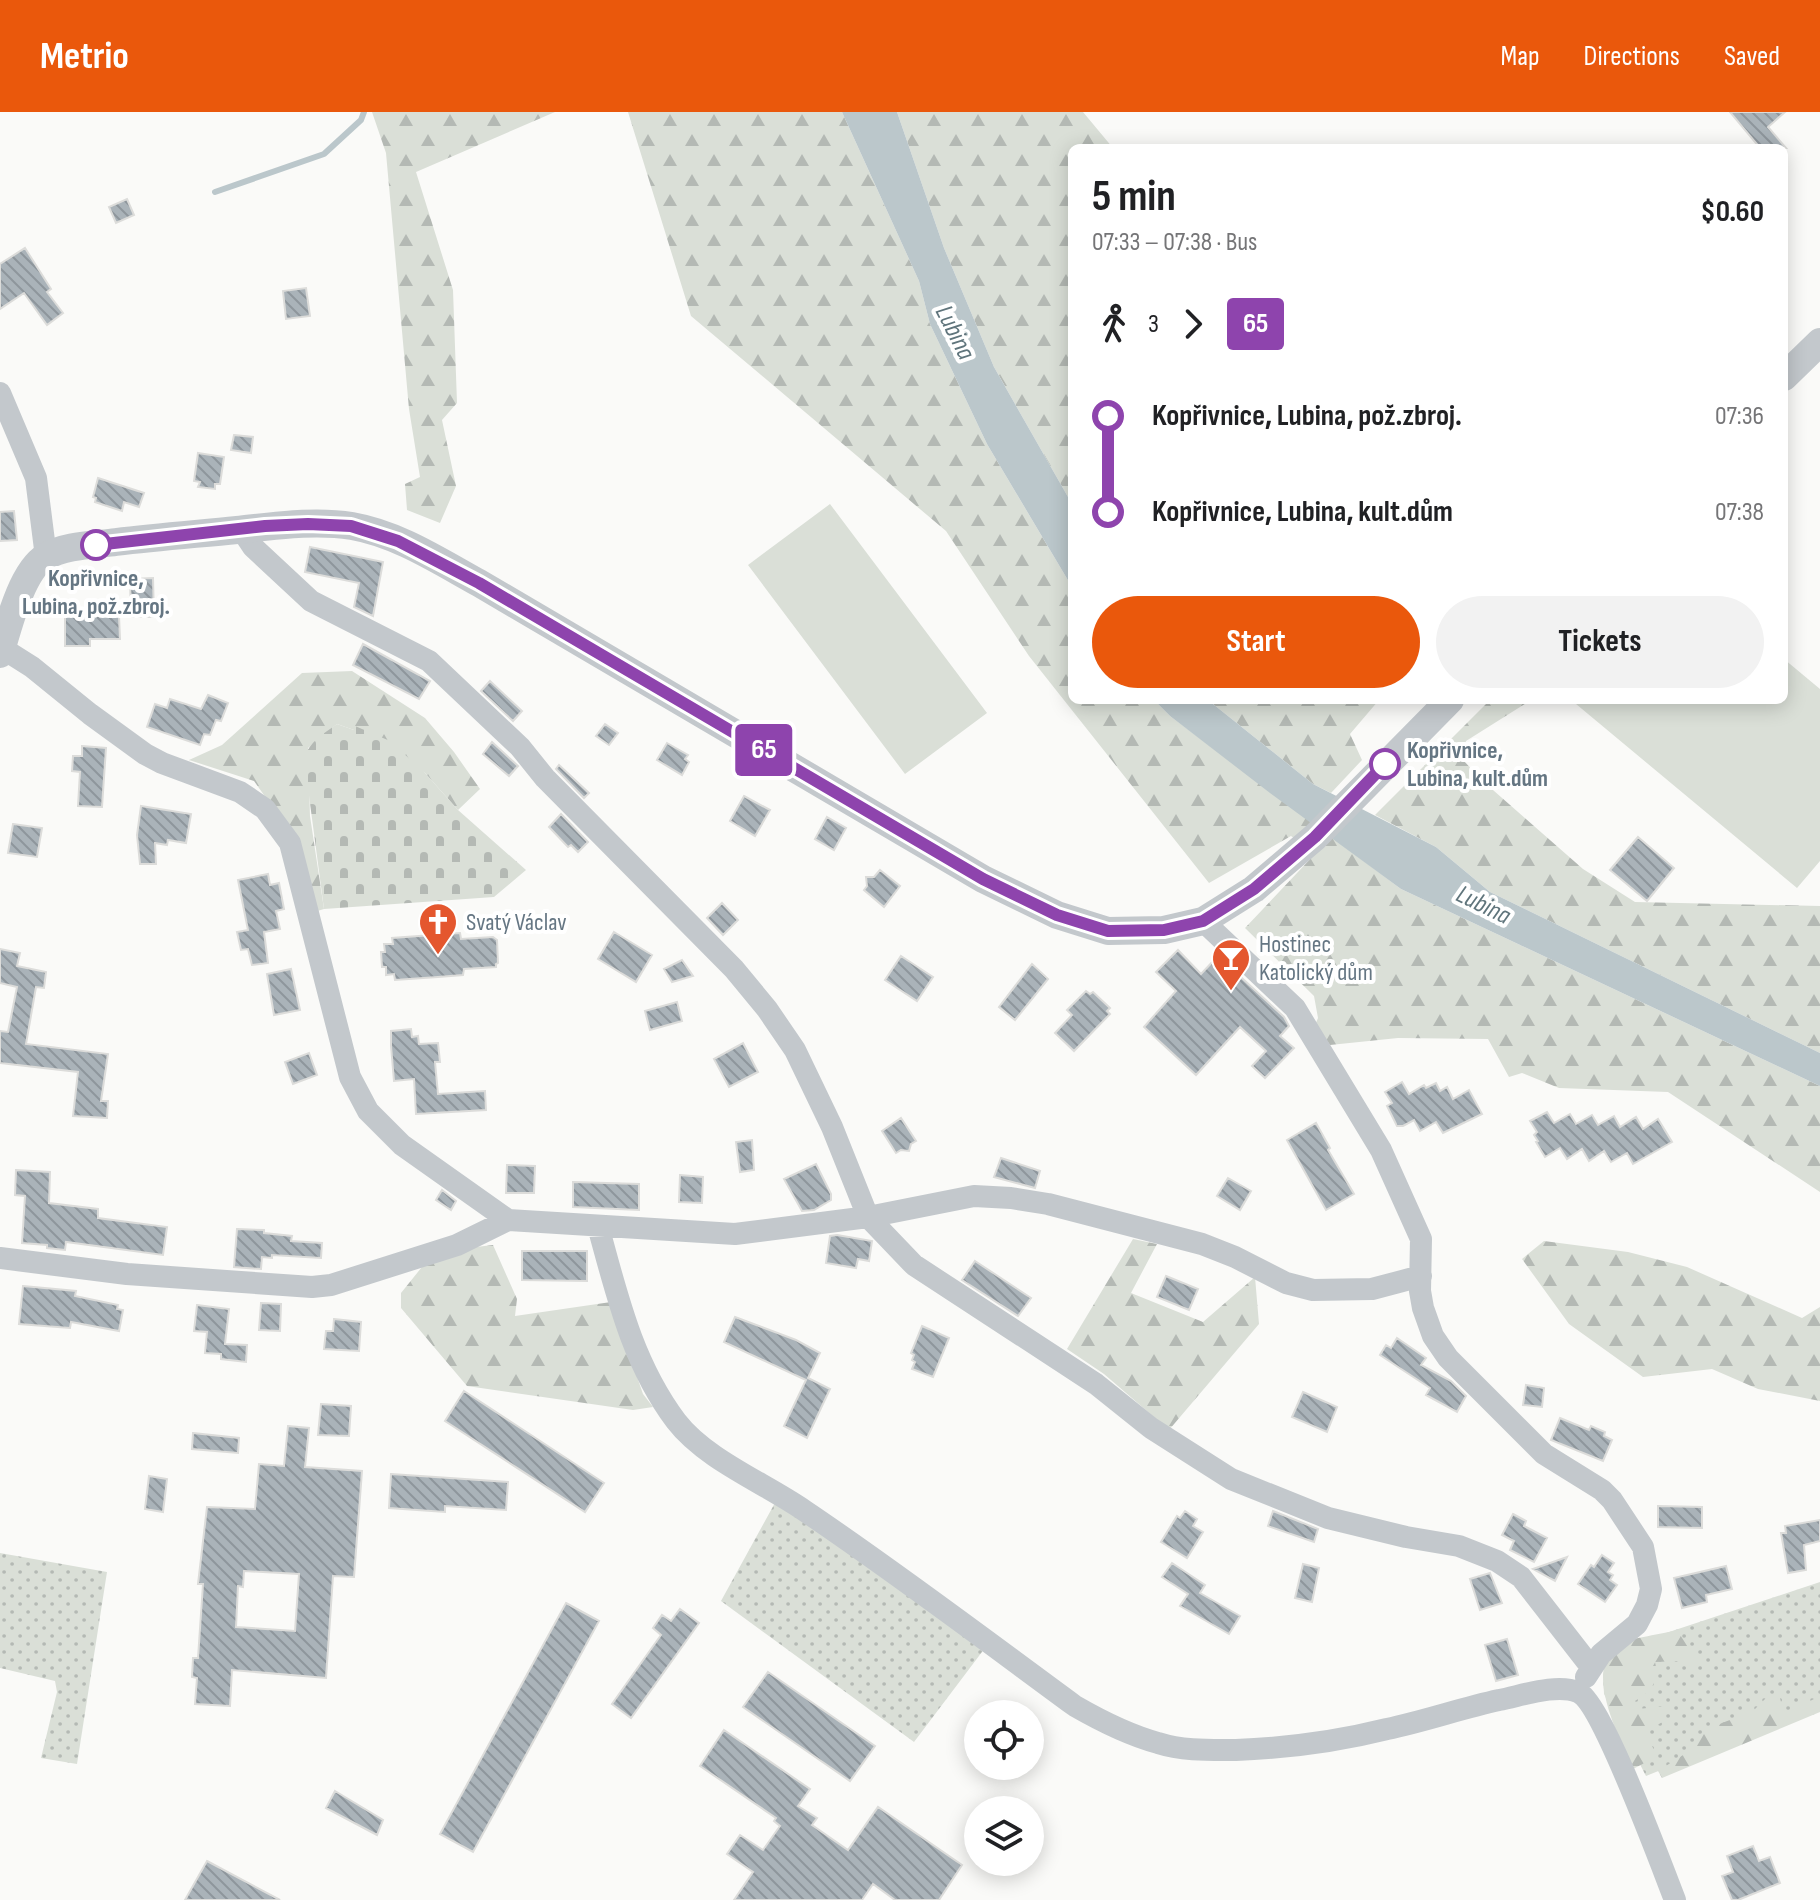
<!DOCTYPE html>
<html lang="en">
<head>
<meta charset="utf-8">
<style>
  :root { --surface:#fff; --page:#f2f2f2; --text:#202124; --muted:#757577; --accent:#ea580c }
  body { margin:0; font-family:"Sofia Sans Condensed",sans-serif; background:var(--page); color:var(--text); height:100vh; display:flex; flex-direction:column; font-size:30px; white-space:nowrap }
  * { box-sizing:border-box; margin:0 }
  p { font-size:26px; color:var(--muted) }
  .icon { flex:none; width:44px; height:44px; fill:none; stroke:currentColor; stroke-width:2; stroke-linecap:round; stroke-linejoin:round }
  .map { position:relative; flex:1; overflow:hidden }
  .side { position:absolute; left:1068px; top:32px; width:720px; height:560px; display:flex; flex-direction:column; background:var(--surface); border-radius:12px; box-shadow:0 4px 20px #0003 }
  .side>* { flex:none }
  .badge { padding:0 16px; border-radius:6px; font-size:28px; line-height:52px }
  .controls { position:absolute; left:964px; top:1588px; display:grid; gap:16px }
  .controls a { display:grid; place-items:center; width:80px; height:80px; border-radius:50%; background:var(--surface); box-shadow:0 4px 20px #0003; font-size:40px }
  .map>.badge { position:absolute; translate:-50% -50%; box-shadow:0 0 0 4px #fff }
  .legs { display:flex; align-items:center; gap:12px; height:88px; padding:0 24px; font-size:26px }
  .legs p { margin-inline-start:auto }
  .overview { display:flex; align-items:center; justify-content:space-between; height:136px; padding:0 24px }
  h1 { font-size:44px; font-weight:700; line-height:60px }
  .button { display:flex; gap:16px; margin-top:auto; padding:16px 24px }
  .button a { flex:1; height:92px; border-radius:48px; background:var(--accent); color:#fff; font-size:32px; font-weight:700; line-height:92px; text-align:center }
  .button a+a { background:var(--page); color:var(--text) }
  ul { padding:0 24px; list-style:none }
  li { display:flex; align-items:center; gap:28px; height:96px; font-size:30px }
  li i { display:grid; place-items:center; width:12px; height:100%; margin:0 10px; background:currentColor }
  li i::after { content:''; width:20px; height:20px; margin:-10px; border:6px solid; border-radius:50%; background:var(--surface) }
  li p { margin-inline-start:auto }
  li:first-child i { background:linear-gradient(#0000 50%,currentColor 0) }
  li:last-child i { background:linear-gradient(currentColor 50%,#0000 0) }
  header { display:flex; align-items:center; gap:48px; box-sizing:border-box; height:112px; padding:0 40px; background:var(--accent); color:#fff }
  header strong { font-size:38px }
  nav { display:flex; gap:44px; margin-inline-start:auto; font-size:28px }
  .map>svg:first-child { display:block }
</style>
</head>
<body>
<header>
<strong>Metrio</strong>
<nav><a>Map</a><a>Directions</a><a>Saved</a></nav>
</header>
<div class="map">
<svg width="1820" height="1788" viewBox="0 0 1820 1788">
  <defs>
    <pattern id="grass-dots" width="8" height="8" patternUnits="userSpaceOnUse" patternTransform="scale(2)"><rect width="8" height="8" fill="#dadfd7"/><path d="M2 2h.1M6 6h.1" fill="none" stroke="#b4b9b4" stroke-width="1.8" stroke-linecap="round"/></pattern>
    <pattern id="forest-firs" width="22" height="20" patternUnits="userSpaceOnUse" patternTransform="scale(2)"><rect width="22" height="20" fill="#dadfd7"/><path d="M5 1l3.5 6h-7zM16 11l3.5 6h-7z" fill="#b4b9b4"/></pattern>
    <pattern id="cemetery-stones" width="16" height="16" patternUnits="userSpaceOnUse" patternTransform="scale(2)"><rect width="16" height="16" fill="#dadfd7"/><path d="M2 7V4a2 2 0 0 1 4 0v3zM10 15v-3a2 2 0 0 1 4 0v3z" fill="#b4b9b4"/></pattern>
    <pattern id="building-back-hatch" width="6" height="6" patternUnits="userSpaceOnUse" patternTransform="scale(2)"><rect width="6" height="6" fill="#aab3b9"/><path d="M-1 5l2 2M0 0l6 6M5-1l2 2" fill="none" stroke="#8e969c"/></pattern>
  </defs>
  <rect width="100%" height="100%" fill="#fafaf8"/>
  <path fill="url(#grass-dots)" d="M776,1389L985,1536L914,1630L721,1489Z
    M0,1441L107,1460L77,1652L41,1646L57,1580L55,1569L0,1556Z
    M1820,1470V1594L1646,1664L1604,1582L1603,1562L1622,1531L1657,1524Z"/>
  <path fill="url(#forest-firs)" d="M372,0H555L416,60L453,178L457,291L442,308L456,374L440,411L407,398L405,372L420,365L409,297L386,41Z
    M628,0H842L919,169L930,212L987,332L1072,475V588H1154L1170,604L1401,777L1820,974V1080L1668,980L1559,976L1522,961L1509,965L1488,927L1398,926L1330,933L1315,913L1318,906L1314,884L1245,816L1315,742L1291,724L1209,771L1029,544L946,419L691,204Z
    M897,0H1083L1113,36H1072V392L994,255L944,136Z
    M352,559L425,606L454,640L480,677L458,698L425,661L354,618L337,612L308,636L310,704L324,797L314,800L298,731L254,669L189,648L222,633L302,561Z
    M1208,588H1379L1350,622L1362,648L1331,681L1313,672Z
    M1490,588H1531L1466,629L1462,647L1485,671L1583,757L1635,790L1820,794V941L1490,780L1436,735L1375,703Z
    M1133,1127L1157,1132L1131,1181L1203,1210L1255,1165L1259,1212L1169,1318L1104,1262L1067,1237Z
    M1544,1129L1628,1140L1687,1155L1802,1206L1820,1195V1289L1758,1277L1712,1257L1643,1265L1569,1212L1522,1147Z
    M493,1133L517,1187L515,1204L611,1190L643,1282L653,1295L633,1298L467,1274L401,1196V1181L434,1140Z
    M1677,1518L1696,1548L1693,1559L1678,1549L1655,1550C1660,1570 1651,1579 1635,1589L1638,1597L1667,1594L1664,1609L1644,1621L1658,1644L1633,1657C1621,1628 1579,1553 1622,1531C1631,1526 1663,1522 1677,1518Z
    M1779,1582L1784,1602L1820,1584V1600L1662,1666L1658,1659L1694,1636L1704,1618L1753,1599L1769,1583Z"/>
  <path fill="url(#cemetery-stones)" d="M337,612L354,618L355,614L390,629L425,661L458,698L526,758L494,785L324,797L304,646C310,629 323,622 337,612Z"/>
  <path fill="#dadfd7" d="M830,392L987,601L905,662L748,453Z
    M1784,547L1820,577V749L1797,776L1576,592L1580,588H1784Z"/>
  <path fill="#bbc7cb" d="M842,0H897L944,136L994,255L1072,392V475L987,332L930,212L919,169Z
    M1154,588H1208L1313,672L1436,735L1490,780L1820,941V974L1401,777L1270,681L1170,604Z"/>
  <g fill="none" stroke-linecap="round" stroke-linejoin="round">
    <path stroke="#bbc7cb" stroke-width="6" d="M215,80L324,42L361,8L364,0"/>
  </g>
  <path fill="url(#building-back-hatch)" stroke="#dcdcda" stroke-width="2" fill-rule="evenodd" d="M1730,0H1785L1768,15L1786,36H1760Z
    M127,87L134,103L116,111L109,95Z
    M25,136L51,177L47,180L63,201L47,213L24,181L0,197V152Z
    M306,176L310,204L286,207L283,179Z
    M234,323L253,325L251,341L231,338Z
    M198,341L224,345L220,372H215V377L198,375L200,370L194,369Z
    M98,366L144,381L139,395L124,390L122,399L95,390L96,386L93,385Z
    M14,399L17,428L0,429V400Z
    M310,435L383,450L373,504L354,495L359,471L305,460Z
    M153,466L154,505H131L130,467Z
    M65,504H119L120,527H90V534H65Z
    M363,532L430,569L419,587L353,553Z
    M490,569L522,599L513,609L481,579Z
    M208,583L228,591L221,609L216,608L210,623L204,622L200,633L147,615L155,592L167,596L170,587L201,597Z
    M605,612L618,621L609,633L596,624Z
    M492,630L518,654L509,664L483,642Z
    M667,631L688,643L685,647L689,650L682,663L657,648Z
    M82,634L106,636L102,695L78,694L80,660L72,659L73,644H82Z
    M559,653L589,681L584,686L556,657Z
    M744,684L770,698L755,724L730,709Z
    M141,694L191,702L186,731L168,728L167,733L155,731L156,752H140L137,723Z
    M561,702L588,730L578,740L571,733L568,735L549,715Z
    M827,705L846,716L834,738L815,727Z
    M13,712L42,716L37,745L8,741Z
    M1638,725L1674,756L1647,789L1610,758Z
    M880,758L900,774L884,795L864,778L867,774L866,765H874Z
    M268,762L270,773L279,771L284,797L276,799L280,817L264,820L268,851L252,853L248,837L241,838L237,820L248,818L238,768Z
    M722,791L738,808L723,823L707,806Z
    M614,820L652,843L636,870L598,847Z
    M460,821L461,827L493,825L497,828L498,851L496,852V855L464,857L463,863L438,865L395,868L394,862L386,863V855H382L381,840H385L384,832H393L392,826Z
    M0,837L20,841L17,854L46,860L44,876L36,875L26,932L108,942L101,989H108L107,1006L73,1004L78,960L0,951V919L8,920L17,875L0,871Z
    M1178,838L1201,862L1218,844L1284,905L1289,914L1280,924L1294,936L1265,966L1252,954L1266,939L1240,915L1196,963L1144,915L1176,879L1156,860Z
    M901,844L933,865L917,889L885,868Z
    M682,848L693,864L672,870L664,857Z
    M1032,852L1048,867L1015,908L999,895Z
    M291,857L300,898L274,903L267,862Z
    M1086,879L1090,882L1093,880L1110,896L1107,899L1110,902L1074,939L1055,921L1072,903L1067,898Z
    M677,890L682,909L650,918L645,899Z
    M411,917L412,925L418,924L419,932L438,931L440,950H435L438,982L485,979L486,998L416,1002L414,967L394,969L391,934V919Z
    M743,931L758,960L729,975L714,947Z
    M309,941L317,963L293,972L285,950Z
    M1402,970L1409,982L1424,973L1426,976L1436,971L1440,979L1447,975L1453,987L1469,978L1482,1002L1443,1021L1436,1010L1420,1019L1414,1008L1403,1014H1397L1387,994L1392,991L1385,980Z
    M1547,1000L1554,1011L1570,1002L1576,1012L1592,1003L1598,1013L1614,1004L1620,1015L1636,1005L1643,1017L1658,1007L1672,1030L1633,1052L1627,1041L1611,1050L1604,1039L1589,1049L1582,1037L1567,1047L1560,1036L1545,1045L1536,1030L1538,1029L1534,1023L1537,1020L1530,1009Z
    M901,1006L916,1029L911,1032L909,1039L901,1038L896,1041L882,1019Z
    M1316,1011L1330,1036L1328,1038L1354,1082L1326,1098L1287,1028Z
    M752,1028L754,1058L740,1060L736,1030Z
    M1001,1046L1040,1059L1035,1076L994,1065Z
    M816,1052L831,1082V1088L814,1098L802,1099L784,1067Z
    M507,1053L535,1054L534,1081H506Z
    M16,1058L50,1060L49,1091L98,1097V1106L167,1115L163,1143L66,1130L65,1138L47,1136V1133L22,1131L25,1084L15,1083Z
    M680,1063L703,1065L702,1091L679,1090Z
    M1228,1066L1251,1079L1240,1098L1217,1084Z
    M573,1070L639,1072V1098L573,1095Z
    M442,1078L456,1089L451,1098L436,1088Z
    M237,1117L264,1118V1121L292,1124L291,1129L322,1131L321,1146L272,1143V1146L262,1145L261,1157L234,1155Z
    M837,1123L872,1129L869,1149L858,1147L856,1156L826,1151L830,1124Z
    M522,1139H587V1169L522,1168Z
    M975,1149L1031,1186L1018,1204L962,1168Z
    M1166,1164L1198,1177L1189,1198L1157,1185Z
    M23,1174L76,1179L75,1184L118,1193L117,1197L123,1198L119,1219L71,1210L70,1216L19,1212Z
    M261,1191L281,1192L280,1219L259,1218Z
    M197,1193L229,1197L225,1232L247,1233L246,1250L221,1247V1242L205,1241L207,1220L194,1219Z
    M735,1205L796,1228L820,1241L808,1266L830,1277L807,1326L784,1314L806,1268L724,1230Z
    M334,1207L361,1210L359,1239L324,1237L326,1219H333Z
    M922,1214L949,1226L933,1265L912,1257L915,1250L912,1248L914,1243L911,1241Z
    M1397,1226L1426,1246L1421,1253L1451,1269L1466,1284L1457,1300L1426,1283L1430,1276L1380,1243L1386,1233L1391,1236Z
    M1526,1273L1544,1276L1542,1295L1523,1293Z
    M464,1279L604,1371L585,1400L445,1309Z
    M1303,1280L1337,1295L1327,1320L1292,1305Z
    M321,1292L351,1294L349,1324L318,1323Z
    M1560,1306L1589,1318L1591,1314L1605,1320L1604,1324L1612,1328L1603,1349L1551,1328Z
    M288,1314L309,1316L305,1355L362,1359L354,1465L333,1464L326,1566L232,1558L230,1594L195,1592L197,1566L192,1565L193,1546H198L203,1472H198L207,1395L255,1397L259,1352L284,1354ZM244,1459L299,1462L295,1519L236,1515L238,1474L243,1475Z
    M193,1321L239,1326L238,1341L192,1337Z
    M391,1362L508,1370L506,1398L445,1394V1400L389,1396Z
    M149,1364L167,1367L163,1400L145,1397Z
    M1658,1394L1702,1395V1416L1658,1415Z
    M1185,1399L1197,1407L1193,1414L1203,1420L1187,1446L1161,1430L1177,1404L1180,1406Z
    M1273,1399L1318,1417L1314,1430L1268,1414Z
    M1513,1402L1526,1409L1524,1414L1547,1426L1534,1450L1510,1438L1514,1429L1502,1423Z
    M1820,1408V1429L1804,1433L1806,1458L1788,1461L1781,1421H1786L1785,1414Z
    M1602,1443L1614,1451L1608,1460L1613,1463L1610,1468L1617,1473L1605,1490L1578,1472L1591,1453L1594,1455Z
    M1567,1445L1555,1469L1533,1457Z
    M1172,1451L1205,1473L1200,1481L1240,1504L1229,1522L1180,1494L1188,1482L1162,1465Z
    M1303,1452L1319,1456L1312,1490L1295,1486Z
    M1726,1454L1732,1477L1706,1483L1707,1490L1682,1496L1674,1466Z
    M1490,1461L1502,1491L1480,1498L1470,1467Z
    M566,1491L599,1509L473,1740L440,1722Z
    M680,1497L699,1511L631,1606L612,1592L661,1523L653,1516L662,1503L671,1509Z
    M1507,1527L1518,1563L1496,1569L1485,1533Z
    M768,1560L875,1634L850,1669L743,1595Z
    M724,1618L810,1677L798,1694L817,1706L812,1713L848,1738L878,1695L962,1753L939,1788H895L873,1772L862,1788H734L753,1760L727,1742L740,1723L763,1738L780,1714L774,1709L776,1706L700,1654Z
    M335,1679L383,1708L377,1723L326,1696Z
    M1753,1734L1759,1749L1770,1745L1780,1771L1738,1788H1732L1722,1764L1733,1760L1727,1744Z
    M207,1749L280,1788H185Z"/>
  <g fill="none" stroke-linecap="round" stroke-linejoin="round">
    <path stroke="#c3c8cc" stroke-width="22" d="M0,281L36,366L46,445
      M241,417L253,435L311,489L429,549L520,635L545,666L734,857L767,897L795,938L832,1015L868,1105L914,1153L1096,1272L1151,1316L1231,1367L1328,1406L1406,1425L1459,1434L1497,1449L1521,1465L1591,1555
      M2,536L32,555L90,602L145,642L162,651L240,680L265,697L290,731L350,965L368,999L402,1033L508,1108
      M1203,809L1295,896L1381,1038L1421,1127L1420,1179L1423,1196L1433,1224L1448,1246L1544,1342L1602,1378L1612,1388L1643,1435L1651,1477L1647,1493L1637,1512L1601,1542L1586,1565
      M598,1114C617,1183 632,1250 676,1309C706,1348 765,1371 805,1399C897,1461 985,1528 1075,1594C1101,1609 1129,1623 1158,1631C1183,1639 1210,1638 1236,1638C1286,1636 1339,1629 1387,1617C1425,1609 1462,1596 1499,1588C1521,1584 1556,1571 1578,1580C1602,1591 1662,1755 1675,1788
      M0,1146L127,1162L312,1175L331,1173L457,1133L508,1108L735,1122L868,1105L974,1084L1011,1086L1048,1092L1202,1132L1235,1145L1286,1171L1313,1178L1372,1177L1421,1164"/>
    <path stroke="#c3c8cc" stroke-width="28" d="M1784,265L1820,230
      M0,542C8,516 21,460 45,445C65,433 94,433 116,430C157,425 197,422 237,418C275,414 314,408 352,414C398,422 439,449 479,471L983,767L1057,803L1108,819L1164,818L1203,809L1254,777L1315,725L1450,588"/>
  </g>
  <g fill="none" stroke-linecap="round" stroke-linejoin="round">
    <defs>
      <path id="line-1" d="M96,433L265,414L308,412L351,414L398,429L479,471L983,767L1057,803L1108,819L1164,818L1203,809L1254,777L1315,725L1385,652"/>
    </defs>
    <use href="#line-1" stroke="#fff" stroke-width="18"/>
    <use href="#line-1" stroke="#8e44ad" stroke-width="12"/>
  </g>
  <defs>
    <symbol id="church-pin" viewBox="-11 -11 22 30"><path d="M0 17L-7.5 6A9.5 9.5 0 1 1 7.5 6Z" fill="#e4572e" stroke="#fff"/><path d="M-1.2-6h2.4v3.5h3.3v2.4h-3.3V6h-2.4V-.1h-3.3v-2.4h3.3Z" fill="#fff"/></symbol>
    <symbol id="bar-pin" viewBox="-11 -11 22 30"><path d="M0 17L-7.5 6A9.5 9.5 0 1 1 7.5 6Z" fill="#e4572e" stroke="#fff"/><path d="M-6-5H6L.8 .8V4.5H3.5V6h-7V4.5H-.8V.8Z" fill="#fff"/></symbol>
  </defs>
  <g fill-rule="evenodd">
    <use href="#church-pin" x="416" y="788" width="44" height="60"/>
    <use href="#bar-pin" x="1209" y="824" width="44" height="60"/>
  </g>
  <g fill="#fff" stroke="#8e44ad" stroke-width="4">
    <circle cx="96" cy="433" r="14"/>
    <circle cx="1385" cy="652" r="14"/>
  </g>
  <g text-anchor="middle" stroke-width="8" stroke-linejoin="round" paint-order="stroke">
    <g font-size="24" font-weight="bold" fill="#657683" stroke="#fff">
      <text x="96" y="474">Kopřivnice,<tspan x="96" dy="28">Lubina, pož.zbroj.</tspan></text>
      <text x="1407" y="646" text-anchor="start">Kopřivnice,<tspan x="1407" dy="28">Lubina, kult.dům</tspan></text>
    </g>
    <g font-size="24" fill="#657683" stroke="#fff" text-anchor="start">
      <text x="466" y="818">Svatý Václav</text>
      <text x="1259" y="840">Hostinec<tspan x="1259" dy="28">Katolický dům</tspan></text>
    </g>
    <g font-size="26" font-style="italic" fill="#60757c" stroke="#fff">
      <text transform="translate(956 220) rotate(63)" y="9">Lubina</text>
      <text transform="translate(1484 792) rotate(26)" y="9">Lubina</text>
    </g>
  </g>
</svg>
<div class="controls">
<a><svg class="icon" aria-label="locate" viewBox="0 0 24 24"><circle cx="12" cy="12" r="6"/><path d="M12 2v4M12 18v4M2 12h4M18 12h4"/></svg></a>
<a><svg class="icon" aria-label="layers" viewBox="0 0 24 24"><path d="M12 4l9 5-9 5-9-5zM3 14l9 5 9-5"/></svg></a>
</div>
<b class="badge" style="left:764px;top:638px;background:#8e44ad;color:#fff">65</b>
<section class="side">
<div class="overview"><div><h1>5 min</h1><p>07:33 – 07:38 · Bus</p></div><b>$0.60</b></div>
<div class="legs"><svg class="icon" aria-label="walk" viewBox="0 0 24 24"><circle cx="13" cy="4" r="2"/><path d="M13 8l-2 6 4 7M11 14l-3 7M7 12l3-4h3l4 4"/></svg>3<svg class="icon" aria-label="forward" viewBox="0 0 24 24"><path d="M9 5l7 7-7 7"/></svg><b class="badge" style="background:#8e44ad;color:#fff">65</b></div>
<ul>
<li><i style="color:#8e44ad"></i><b>Kopřivnice, Lubina, pož.zbroj.</b><p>07:36</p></li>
<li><i style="color:#8e44ad"></i><b>Kopřivnice, Lubina, kult.dům</b><p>07:38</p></li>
</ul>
<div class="button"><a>Start</a><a>Tickets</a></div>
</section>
</div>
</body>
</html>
